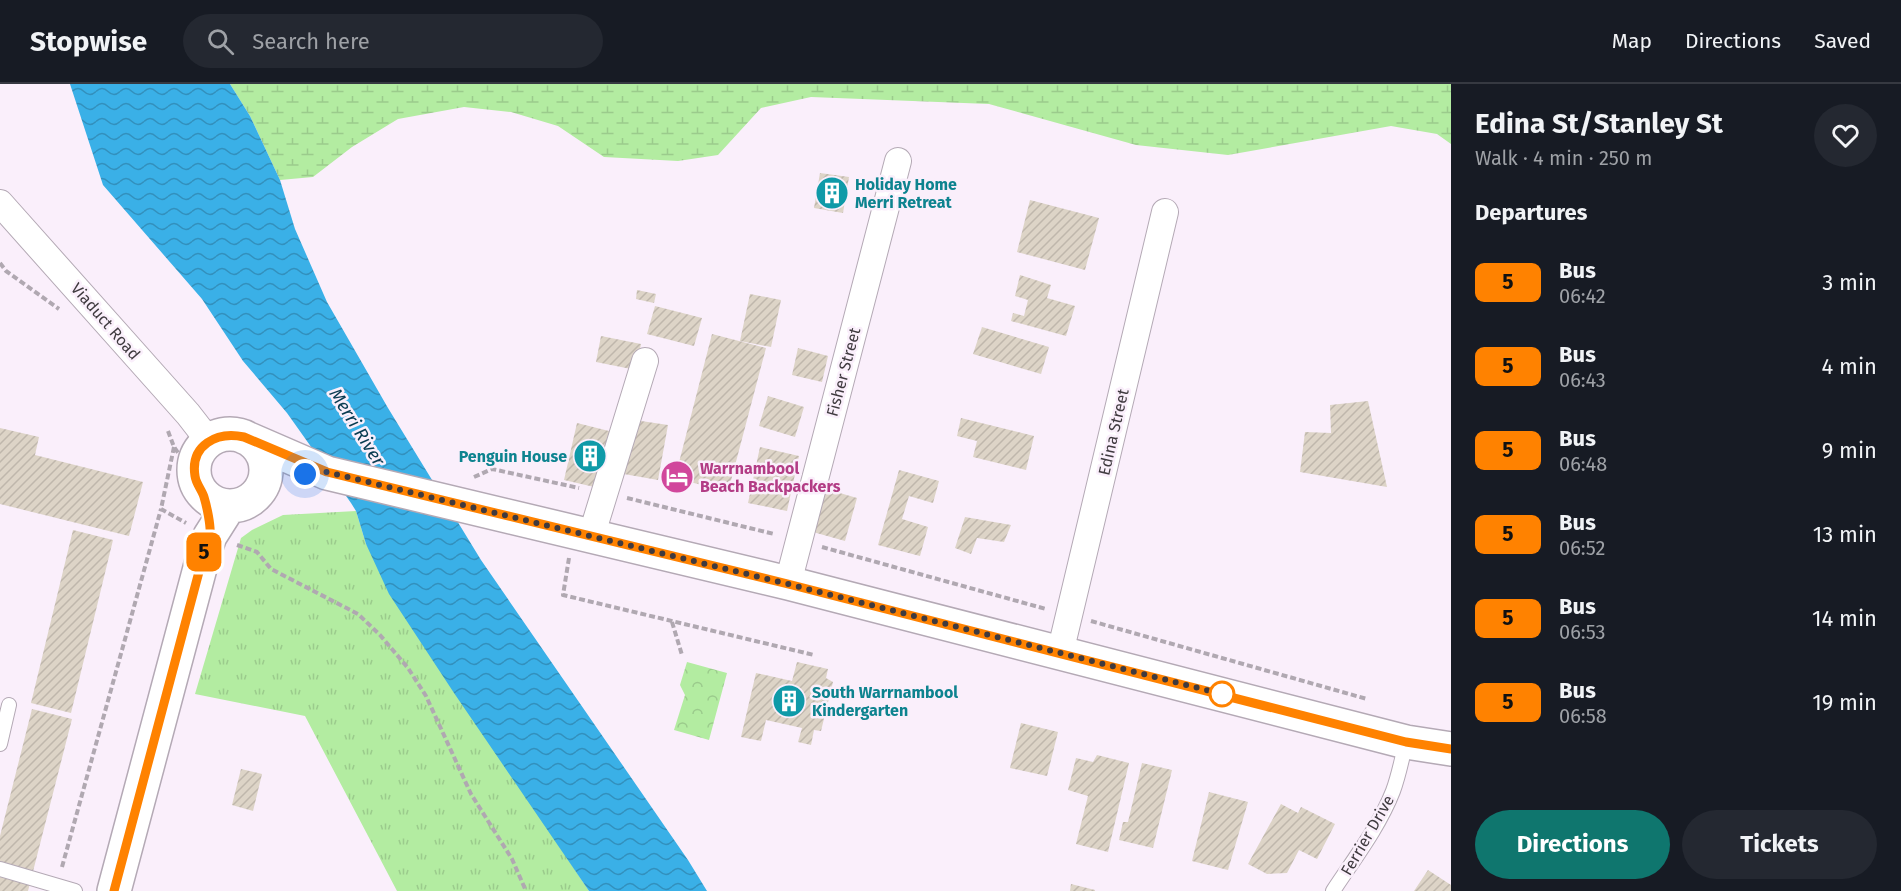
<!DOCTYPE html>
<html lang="en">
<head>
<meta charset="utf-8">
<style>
  :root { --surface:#171b24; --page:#242831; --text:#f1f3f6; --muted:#9ea1a6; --line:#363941; --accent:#0f766e }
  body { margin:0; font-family:"Fira Sans",sans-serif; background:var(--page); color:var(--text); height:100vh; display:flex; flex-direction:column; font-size:22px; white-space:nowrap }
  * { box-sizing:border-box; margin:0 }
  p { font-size:20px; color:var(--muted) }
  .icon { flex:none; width:33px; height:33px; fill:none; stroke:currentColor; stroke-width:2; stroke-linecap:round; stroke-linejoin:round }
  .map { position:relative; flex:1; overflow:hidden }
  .panel { display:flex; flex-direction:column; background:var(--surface); width:450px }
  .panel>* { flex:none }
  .badge { padding:0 12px; border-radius:9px; font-size:21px; line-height:39px }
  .you { position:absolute; width:30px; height:30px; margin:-15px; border:4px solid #fff; border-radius:50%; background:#1a73e8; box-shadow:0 0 0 9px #1a73e833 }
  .map>.badge { position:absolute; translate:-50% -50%; box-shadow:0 0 0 3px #fff }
  h2 { padding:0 24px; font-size:22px; line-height:54px }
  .round { display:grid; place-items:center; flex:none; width:63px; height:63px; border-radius:32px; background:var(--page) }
  .summary { display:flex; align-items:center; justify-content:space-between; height:102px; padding:0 24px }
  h1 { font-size:28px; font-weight:700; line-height:45px }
  .action { display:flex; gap:12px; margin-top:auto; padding:12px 24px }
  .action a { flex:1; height:69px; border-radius:36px; background:var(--accent); color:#fff; font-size:24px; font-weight:700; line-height:69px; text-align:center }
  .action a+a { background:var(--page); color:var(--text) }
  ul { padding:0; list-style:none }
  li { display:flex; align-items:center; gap:18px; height:84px; padding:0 24px }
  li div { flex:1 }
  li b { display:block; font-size:22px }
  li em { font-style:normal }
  li .badge { min-width:66px; font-weight:700; text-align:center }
  header { display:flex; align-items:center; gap:36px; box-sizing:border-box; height:84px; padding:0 30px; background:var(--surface); border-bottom:2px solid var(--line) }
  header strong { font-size:28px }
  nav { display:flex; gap:33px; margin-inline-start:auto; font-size:21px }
  .search { width:420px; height:54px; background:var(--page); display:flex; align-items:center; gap:15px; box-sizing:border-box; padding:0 21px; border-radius:33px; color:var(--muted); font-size:22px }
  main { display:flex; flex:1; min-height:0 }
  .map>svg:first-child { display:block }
</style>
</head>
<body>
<header>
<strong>Stopwise</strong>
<div class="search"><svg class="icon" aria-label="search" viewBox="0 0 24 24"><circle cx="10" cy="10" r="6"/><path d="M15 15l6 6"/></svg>Search here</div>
<nav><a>Map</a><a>Directions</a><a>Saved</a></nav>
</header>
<main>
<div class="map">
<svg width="1451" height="807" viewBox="0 0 1451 807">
  <defs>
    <pattern id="grass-tufts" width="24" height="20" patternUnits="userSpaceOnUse" patternTransform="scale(1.5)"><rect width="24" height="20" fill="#b3eca1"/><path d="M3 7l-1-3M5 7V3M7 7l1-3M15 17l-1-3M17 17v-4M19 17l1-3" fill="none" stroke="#9bcb8c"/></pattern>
    <pattern id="wetland-marsh" width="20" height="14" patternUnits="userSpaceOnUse" patternTransform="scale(1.5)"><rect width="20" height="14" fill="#b3eca1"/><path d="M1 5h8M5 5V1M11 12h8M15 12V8" fill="none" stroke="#9bcb8c"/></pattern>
    <pattern id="park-crowns" width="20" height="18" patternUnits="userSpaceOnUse" patternTransform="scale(1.5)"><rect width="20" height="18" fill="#b3eca1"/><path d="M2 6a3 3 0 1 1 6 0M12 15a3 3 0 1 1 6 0" fill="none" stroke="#9bcb8c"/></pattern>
    <pattern id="water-waves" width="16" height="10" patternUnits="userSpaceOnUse" patternTransform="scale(1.5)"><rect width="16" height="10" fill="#3ab0e7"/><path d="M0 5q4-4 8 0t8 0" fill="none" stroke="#3290bd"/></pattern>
    <pattern id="building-hatch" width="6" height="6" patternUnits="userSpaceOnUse" patternTransform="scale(1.5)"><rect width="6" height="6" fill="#ddd4c7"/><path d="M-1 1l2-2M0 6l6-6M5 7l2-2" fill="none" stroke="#bfb7ac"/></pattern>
  </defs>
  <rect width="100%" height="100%" fill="#faeffb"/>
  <path fill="url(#grass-tufts)" d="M356,427L366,460L536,727L589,807H397L305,632L195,610L241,454L252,446L283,431Z"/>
  <path fill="url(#wetland-marsh)" d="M230,0H1451V60L1437,50L1391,42L1228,71L1136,61L989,20L811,13L761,24L718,71L678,77L604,73L558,42L511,28L464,23L398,35L352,63L313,93L280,96L250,32Z"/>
  <path fill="url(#park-crowns)" d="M687,578L727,589L709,656L674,646L685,611L680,601Z"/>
  <path fill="url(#water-waves)" d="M70,0H230L250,32L280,96L295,145L327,218L388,324L481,476L688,776L707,807H589L454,609L389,510L366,460L356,427L351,419L287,329L243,277L202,215L103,101Z"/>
  <path fill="url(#building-hatch)" d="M820,89L849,93L843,129L814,124Z
    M1030,116L1099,134L1085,186L1017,168Z
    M1020,191L1051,201L1047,214L1075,222L1066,252L1011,237L1013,229L1024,232L1028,216L1015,212Z
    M637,206L656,210L654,219L636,215Z
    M750,210L781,216L771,263L740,257Z
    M655,222L702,234L694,262L647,250Z
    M982,243L1049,263L1041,290L973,270Z
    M712,250L766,264L728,408L675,394Z
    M601,252L641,260L636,286L596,278Z
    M798,264L828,272L822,298L792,291Z
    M768,312L804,323L795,353L759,342Z
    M1368,317L1387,403L1300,388L1305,348L1331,349L1330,321Z
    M961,334L1034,352L1026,386L973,373L977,357L957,352Z
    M628,335L668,341L658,396L618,389Z
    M577,339L617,349L603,405L564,396Z
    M0,344L39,353L35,371L143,398L129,452L0,420Z
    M760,363L799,372L787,427L748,419Z
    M899,386L939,397L933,419L909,412L902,435L928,443L920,472L878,461Z
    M826,405L857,414L845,457L813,448Z
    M965,433L1011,441L1004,458L977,454L971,470L955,464Z
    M73,446L113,456L71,629L31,619Z
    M797,578L828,585L826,594L833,598L821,647L814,646L811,661L798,658L802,644L766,636L761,657L741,653L756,589L792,597Z
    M32,625L72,635L28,807H0V752Z
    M1021,639L1058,648L1047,692L1010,684Z
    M1097,671L1129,679L1108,768L1076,760L1088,712L1068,706L1076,674L1093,678Z
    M1142,679L1172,686L1153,764L1119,756L1123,738H1128Z
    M241,685L262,690L253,727L232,721Z
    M1209,708L1248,718L1228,786L1192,777Z
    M1281,720L1298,729L1301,723L1335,740L1317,775L1299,766L1287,789L1267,790L1248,780Z
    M1428,786L1451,801V807H1414Z
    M1071,800L1095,806V807H1070Z"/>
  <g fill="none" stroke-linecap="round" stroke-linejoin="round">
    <defs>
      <path id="service" d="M0,660L9,621
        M0,785L75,807
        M1333,807C1354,775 1379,743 1393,707C1399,691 1402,674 1406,658"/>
      <path id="minor" d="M0,119L188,330L209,357
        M591,453L645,277
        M788,499L898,77
        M1060,569L1165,128"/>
      <path id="tertiary" d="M194 386a36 36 0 1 1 72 0a36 36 0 1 1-72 0Z
        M244,353L327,389L788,499L1406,658L1451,665
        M114,807L204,469L210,452L229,422"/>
    </defs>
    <use href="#service" stroke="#b4a9b5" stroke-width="16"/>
    <use href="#minor" stroke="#b4a9b5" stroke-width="28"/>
    <use href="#tertiary" stroke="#b4a9b5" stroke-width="36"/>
    <path stroke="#b0a8b1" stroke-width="4" stroke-dasharray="6 3" stroke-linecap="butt" d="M0,179L6,187L59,225
      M168,347L174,363L195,393
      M174,363L161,425L186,439
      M474,393L492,385L579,404
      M627,414L774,450
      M237,461L257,468L271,485L358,530L380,551L408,584L426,612L471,710L512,775L526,807
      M822,463L1046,525
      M569,474L563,511L814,571
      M1091,537L1367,615
      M672,538L682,571
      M62,783L161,425"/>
    <use href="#service" stroke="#fff" stroke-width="14"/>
    <use href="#minor" stroke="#fff" stroke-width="26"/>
    <use href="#tertiary" stroke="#fff" stroke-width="33"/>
  </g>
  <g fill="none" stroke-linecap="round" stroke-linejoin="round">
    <defs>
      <path id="line" d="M114,807L204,469C206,463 210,457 210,451C211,442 207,423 204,413C202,406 196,400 195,392C190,361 217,347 244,353L327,388L788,500L1406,658L1451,665"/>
    </defs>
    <use href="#line" stroke="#fff" stroke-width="14"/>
    <use href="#line" stroke="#ff8200" stroke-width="9"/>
    <path stroke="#3f3a3f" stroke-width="6" stroke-dasharray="0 10.8" d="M305,390L327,388L788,500L1222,610"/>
  </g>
  <defs>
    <symbol id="building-disc" viewBox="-11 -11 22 22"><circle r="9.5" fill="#0f9aa8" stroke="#faeffb"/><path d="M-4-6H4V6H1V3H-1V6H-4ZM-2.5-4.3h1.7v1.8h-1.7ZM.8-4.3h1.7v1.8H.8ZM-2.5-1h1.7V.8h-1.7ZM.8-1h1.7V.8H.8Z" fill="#fff"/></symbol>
    <symbol id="hotel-disc" viewBox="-11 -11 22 22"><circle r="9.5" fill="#d1479c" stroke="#faeffb"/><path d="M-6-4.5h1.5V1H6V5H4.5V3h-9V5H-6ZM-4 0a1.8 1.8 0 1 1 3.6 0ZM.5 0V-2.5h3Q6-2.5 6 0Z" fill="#fff"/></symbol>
  </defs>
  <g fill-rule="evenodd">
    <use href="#building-disc" x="813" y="90" width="38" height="38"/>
    <use href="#building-disc" x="571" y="353" width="38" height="38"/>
    <use href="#hotel-disc" x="658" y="374" width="38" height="38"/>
    <use href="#building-disc" x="770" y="598" width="38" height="38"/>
  </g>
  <circle fill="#fff" stroke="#ff8200" stroke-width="3" cx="1222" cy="610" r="12"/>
  <g text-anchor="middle" stroke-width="5" stroke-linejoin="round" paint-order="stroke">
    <g font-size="16" font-weight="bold" fill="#0d838f" stroke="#faeffb" text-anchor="start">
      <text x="855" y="106">Holiday Home<tspan x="855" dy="18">Merri Retreat</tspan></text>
      <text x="567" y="378" text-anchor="end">Penguin House</text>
      <text x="812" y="614">South Warrnambool<tspan x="812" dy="18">Kindergarten</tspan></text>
    </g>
    <g font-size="16" fill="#3f3a3f" stroke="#faeffb">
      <text transform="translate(106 237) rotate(49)" y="6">Viaduct Road</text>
      <text transform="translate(843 288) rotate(-75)" y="6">Fisher Street</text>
      <text transform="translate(1113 348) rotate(-77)" y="6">Edina Street</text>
      <text transform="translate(1367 751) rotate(-60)" y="6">Ferrier Drive</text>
    </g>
    <g font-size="16" font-weight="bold" fill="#b23c85" stroke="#faeffb" text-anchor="start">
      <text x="700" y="390">Warrnambool<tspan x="700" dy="18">Beach Backpackers</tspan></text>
    </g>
    <g font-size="18" font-style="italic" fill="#083b51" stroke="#faeffb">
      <text transform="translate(357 343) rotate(58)" y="6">Merri River</text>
    </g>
  </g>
</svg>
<div class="you" style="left:305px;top:390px"></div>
<b class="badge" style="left:204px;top:468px;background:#ff8200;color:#111">5</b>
</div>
<section class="panel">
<div class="summary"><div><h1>Edina St/Stanley St</h1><p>Walk · 4 min · 250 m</p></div><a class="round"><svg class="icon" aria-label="heart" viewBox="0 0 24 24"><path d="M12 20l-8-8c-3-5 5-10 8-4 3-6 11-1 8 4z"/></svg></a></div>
<h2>Departures</h2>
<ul>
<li><span class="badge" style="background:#ff8200;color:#111">5</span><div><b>Bus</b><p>06:42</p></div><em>3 min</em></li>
<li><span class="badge" style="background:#ff8200;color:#111">5</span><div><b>Bus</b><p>06:43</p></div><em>4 min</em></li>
<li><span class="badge" style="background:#ff8200;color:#111">5</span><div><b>Bus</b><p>06:48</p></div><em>9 min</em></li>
<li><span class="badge" style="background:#ff8200;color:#111">5</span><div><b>Bus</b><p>06:52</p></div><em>13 min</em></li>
<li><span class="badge" style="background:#ff8200;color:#111">5</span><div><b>Bus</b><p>06:53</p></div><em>14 min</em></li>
<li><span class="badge" style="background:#ff8200;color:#111">5</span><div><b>Bus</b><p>06:58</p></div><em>19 min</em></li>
</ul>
<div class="action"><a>Directions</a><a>Tickets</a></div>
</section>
</main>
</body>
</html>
